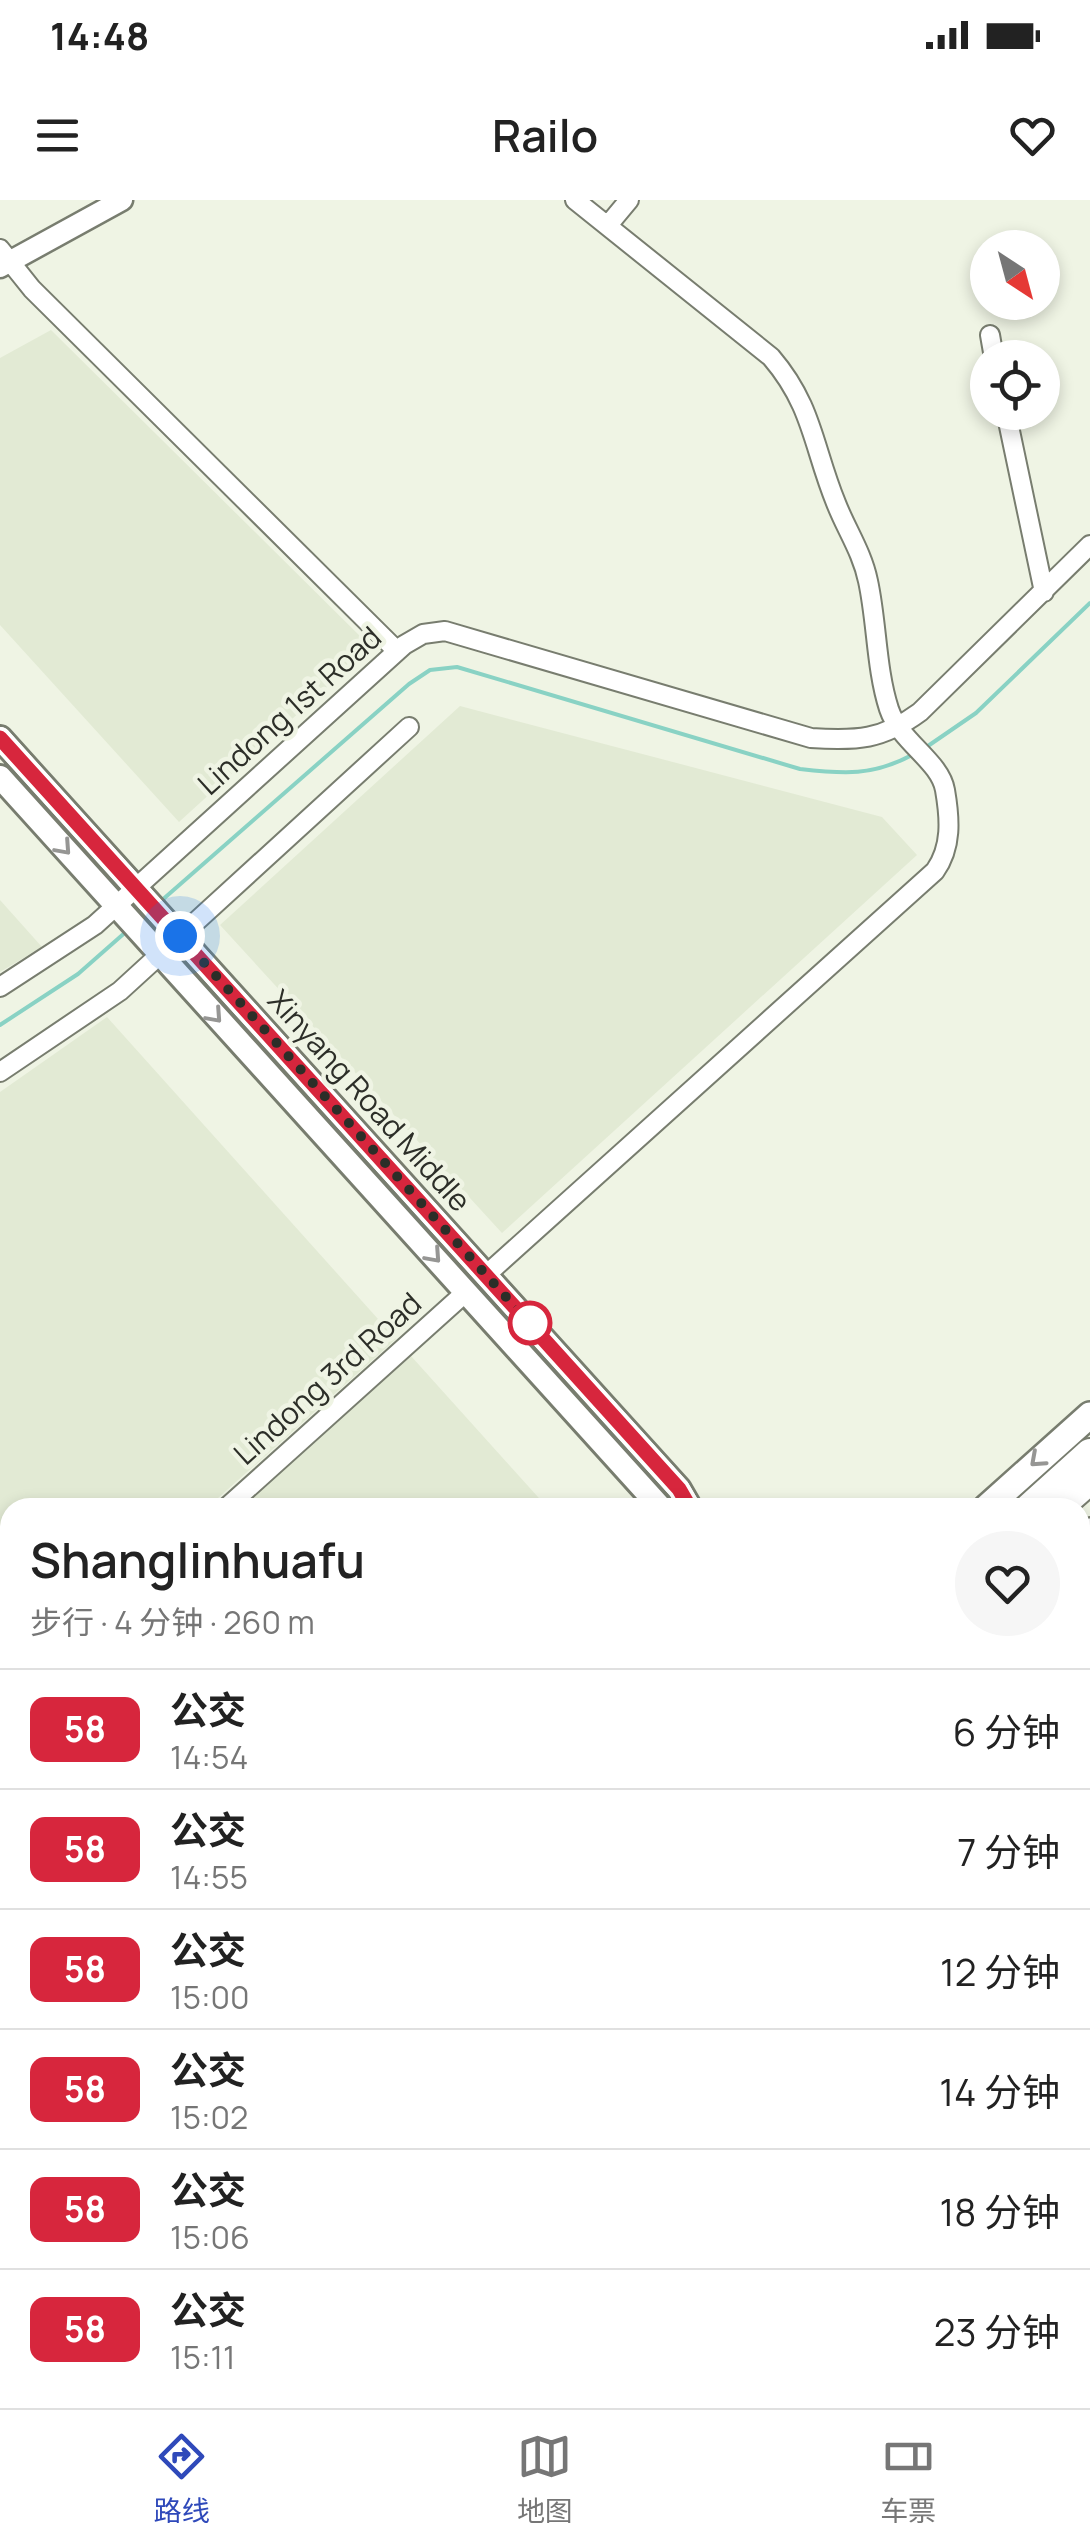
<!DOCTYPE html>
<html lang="zh">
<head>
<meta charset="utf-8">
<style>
  :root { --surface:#fff; --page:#f6f6f6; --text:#222; --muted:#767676; --line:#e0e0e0; --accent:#2f49ba }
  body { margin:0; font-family:Manrope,"Noto Sans SC",sans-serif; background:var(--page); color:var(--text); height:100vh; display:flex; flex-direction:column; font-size:38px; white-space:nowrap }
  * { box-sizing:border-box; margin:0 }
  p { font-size:32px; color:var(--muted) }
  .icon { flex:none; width:55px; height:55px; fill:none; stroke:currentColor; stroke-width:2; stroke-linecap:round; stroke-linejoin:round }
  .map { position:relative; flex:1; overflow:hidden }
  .details { position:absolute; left:0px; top:1298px; width:1090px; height:912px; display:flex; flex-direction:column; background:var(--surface); border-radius:30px 30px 0 0; box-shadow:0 5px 15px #0003 }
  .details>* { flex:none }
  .badge { padding:0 20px; border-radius:15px; font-size:35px; line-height:65px }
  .needle { width:65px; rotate:144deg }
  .tools { position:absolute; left:970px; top:30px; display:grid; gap:20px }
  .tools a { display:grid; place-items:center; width:90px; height:90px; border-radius:50%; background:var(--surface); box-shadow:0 5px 15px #0003; font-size:50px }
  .you { position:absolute; width:50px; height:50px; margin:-25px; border:8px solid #fff; border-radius:50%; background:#1a73e8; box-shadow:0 0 0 15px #1a73e833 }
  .map>.badge { position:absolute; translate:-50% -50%; box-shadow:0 0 0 5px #fff }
  .round { display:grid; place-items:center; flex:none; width:105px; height:105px; border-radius:52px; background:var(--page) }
  .summary { display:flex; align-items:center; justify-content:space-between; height:170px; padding:0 30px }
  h1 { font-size:48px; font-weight:600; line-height:75px }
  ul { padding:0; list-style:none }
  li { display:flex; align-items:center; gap:30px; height:120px; padding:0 30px; border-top:2px solid var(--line) }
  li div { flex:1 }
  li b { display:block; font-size:38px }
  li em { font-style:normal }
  li .badge { min-width:110px; font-weight:700; text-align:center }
  .status { display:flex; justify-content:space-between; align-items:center; height:70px; padding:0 50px; background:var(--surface); direction:ltr }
  .status svg { height:28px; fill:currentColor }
  header { display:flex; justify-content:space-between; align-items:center; height:130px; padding:0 30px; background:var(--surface); font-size:45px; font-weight:600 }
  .menu { display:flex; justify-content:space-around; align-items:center; height:140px; border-top:2px solid var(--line); background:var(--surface); font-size:28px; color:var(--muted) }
  .menu a { display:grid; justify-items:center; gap:5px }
  .menu .active { color:var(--accent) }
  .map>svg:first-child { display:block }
</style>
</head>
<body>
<div class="status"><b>14:48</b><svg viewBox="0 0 49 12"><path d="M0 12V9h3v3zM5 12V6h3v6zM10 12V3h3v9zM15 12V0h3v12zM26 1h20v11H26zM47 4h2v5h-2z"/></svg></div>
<header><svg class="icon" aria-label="menu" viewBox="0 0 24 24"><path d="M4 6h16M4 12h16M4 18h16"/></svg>Railo<svg class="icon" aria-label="heart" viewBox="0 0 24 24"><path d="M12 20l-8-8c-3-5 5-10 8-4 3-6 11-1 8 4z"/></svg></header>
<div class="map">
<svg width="1090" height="2208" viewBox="0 0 1090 2208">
  <rect width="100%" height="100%" fill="#eff4e4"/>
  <path fill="#e2ead4" d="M51,130L371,447L179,622L0,425V158Z
    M460,506L882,617L917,655L502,1033L220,725Z
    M0,700L42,747L0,772Z
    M107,817L396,1139L208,1307L10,1308V1458L0,1447V892Z
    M411,1156L547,1307H242Z
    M10,1515V2025H0V1524Z
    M1090,1561V2208H202L213,2200H1080V1568Z"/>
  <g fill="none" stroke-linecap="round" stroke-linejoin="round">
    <path stroke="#89d2c4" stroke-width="4" d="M925,548L976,513L1090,403
      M161,701L409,484L430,470L457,467L800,569C844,574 873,576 912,555
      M0,825L78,774L128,730"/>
    <defs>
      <path id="minor" d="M609,24L629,0
        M0,49L32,89L397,451
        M990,135L994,158
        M1006,212L1044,392
        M0,787L95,725L404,445L423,434L445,431L811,538C857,541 882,540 920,512L1090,345
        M0,872L120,791L409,527
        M486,1075L935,671C952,647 950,619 945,590C940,561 900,542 889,509C876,469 877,422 868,381C862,352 846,329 836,303C813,247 813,206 771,157L575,0
        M226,1308L466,1092
        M0,1474L10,1485
        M0,1504L10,1495
        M1080,1585L1090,1578
        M1080,1817L1090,1831
        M0,2038H10
        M389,2200L395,2208
        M708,2200L714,2208
        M1026,2200L1031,2208
        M214,2208L225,2200"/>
      <path id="tertiary" d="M0,67L122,0"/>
      <path id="secondary" d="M0,538L679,1289L690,1308
        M0,577L661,1308"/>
      <path id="primary" d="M986,1308L1090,1215
        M1080,1338L1090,1331
        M0,2184L10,2181
        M157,2208L165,2200"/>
      <path id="trunk" d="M1029,1308L1090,1253
        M1058,1308L1090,1280
        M0,2146L10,2144
        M53,2208L76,2200"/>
    </defs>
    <use href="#minor" stroke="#787d6f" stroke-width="22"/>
    <use href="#tertiary" stroke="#787d6f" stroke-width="25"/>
    <use href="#secondary" stroke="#787d6f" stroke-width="28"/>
    <use href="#primary" stroke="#787d6f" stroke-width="30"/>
    <use href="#trunk" stroke="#787d6f" stroke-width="32"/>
    <use href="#minor" stroke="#fff" stroke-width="18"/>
    <use href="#tertiary" stroke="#fff" stroke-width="20"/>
    <use href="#secondary" stroke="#fff" stroke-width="22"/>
    <use href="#primary" stroke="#fff" stroke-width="25"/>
    <use href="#trunk" stroke="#fff" stroke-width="28"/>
  </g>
  <defs><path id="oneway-chevron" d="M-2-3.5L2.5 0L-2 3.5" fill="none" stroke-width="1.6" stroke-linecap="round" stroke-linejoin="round" transform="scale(2.5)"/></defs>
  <g stroke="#969694">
    <use href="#oneway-chevron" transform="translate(64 648) rotate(48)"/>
    <use href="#oneway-chevron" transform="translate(215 816) rotate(48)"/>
    <use href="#oneway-chevron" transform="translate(434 1056) rotate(48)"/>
    <use href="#oneway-chevron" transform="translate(1037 1260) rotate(138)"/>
  </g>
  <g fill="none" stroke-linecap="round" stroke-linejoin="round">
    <defs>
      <path id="line" d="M0,538L679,1289L690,1308"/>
    </defs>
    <use href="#line" stroke="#fff" stroke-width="22"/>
    <use href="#line" stroke="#d7263d" stroke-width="15"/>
    <path stroke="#2c2e28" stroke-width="10" stroke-dasharray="0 18" d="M180,736L535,1129L530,1123"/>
  </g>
  <circle fill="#fff" stroke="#d7263d" stroke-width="5" cx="530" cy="1123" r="20"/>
  <g text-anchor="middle" stroke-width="9" stroke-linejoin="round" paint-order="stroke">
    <g font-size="30" fill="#2c2e28" stroke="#eff4e4">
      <text transform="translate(290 511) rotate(-42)" y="10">Lindong 1st Road</text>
      <text transform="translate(369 901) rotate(48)" y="10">Xinyang Road Middle</text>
      <text transform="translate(328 1179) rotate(-42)" y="10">Lindong 3rd Road</text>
    </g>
  </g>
</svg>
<div class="tools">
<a><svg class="needle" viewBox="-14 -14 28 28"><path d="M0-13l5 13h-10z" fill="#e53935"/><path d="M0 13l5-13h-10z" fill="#767676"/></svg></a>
<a><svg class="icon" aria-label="locate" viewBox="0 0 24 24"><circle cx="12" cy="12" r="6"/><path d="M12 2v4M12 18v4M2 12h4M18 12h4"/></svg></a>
</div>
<div class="you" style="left:180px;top:736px"></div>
<section class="details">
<div class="summary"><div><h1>Shanglinhuafu</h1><p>步行 · 4 分钟 · 260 m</p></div><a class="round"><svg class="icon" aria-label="heart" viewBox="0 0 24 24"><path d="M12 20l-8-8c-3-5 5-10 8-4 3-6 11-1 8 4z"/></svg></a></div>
<ul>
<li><span class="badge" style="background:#d7263d;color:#fff">58</span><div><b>公交</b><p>14:54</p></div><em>6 分钟</em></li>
<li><span class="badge" style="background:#d7263d;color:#fff">58</span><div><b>公交</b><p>14:55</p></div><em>7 分钟</em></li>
<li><span class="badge" style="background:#d7263d;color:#fff">58</span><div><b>公交</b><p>15:00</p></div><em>12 分钟</em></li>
<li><span class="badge" style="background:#d7263d;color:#fff">58</span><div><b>公交</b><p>15:02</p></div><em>14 分钟</em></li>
<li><span class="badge" style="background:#d7263d;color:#fff">58</span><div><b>公交</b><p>15:06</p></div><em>18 分钟</em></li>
<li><span class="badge" style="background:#d7263d;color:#fff">58</span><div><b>公交</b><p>15:11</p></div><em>23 分钟</em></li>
</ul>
</section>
</div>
<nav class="menu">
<a class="active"><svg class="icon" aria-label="directions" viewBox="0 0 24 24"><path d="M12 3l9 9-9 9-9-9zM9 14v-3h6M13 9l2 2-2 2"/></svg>路线</a>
<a><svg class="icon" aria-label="map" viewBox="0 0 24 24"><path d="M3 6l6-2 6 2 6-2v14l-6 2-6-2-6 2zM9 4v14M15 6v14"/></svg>地图</a>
<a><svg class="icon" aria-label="tickets" viewBox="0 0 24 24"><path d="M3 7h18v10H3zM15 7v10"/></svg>车票</a>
</nav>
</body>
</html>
